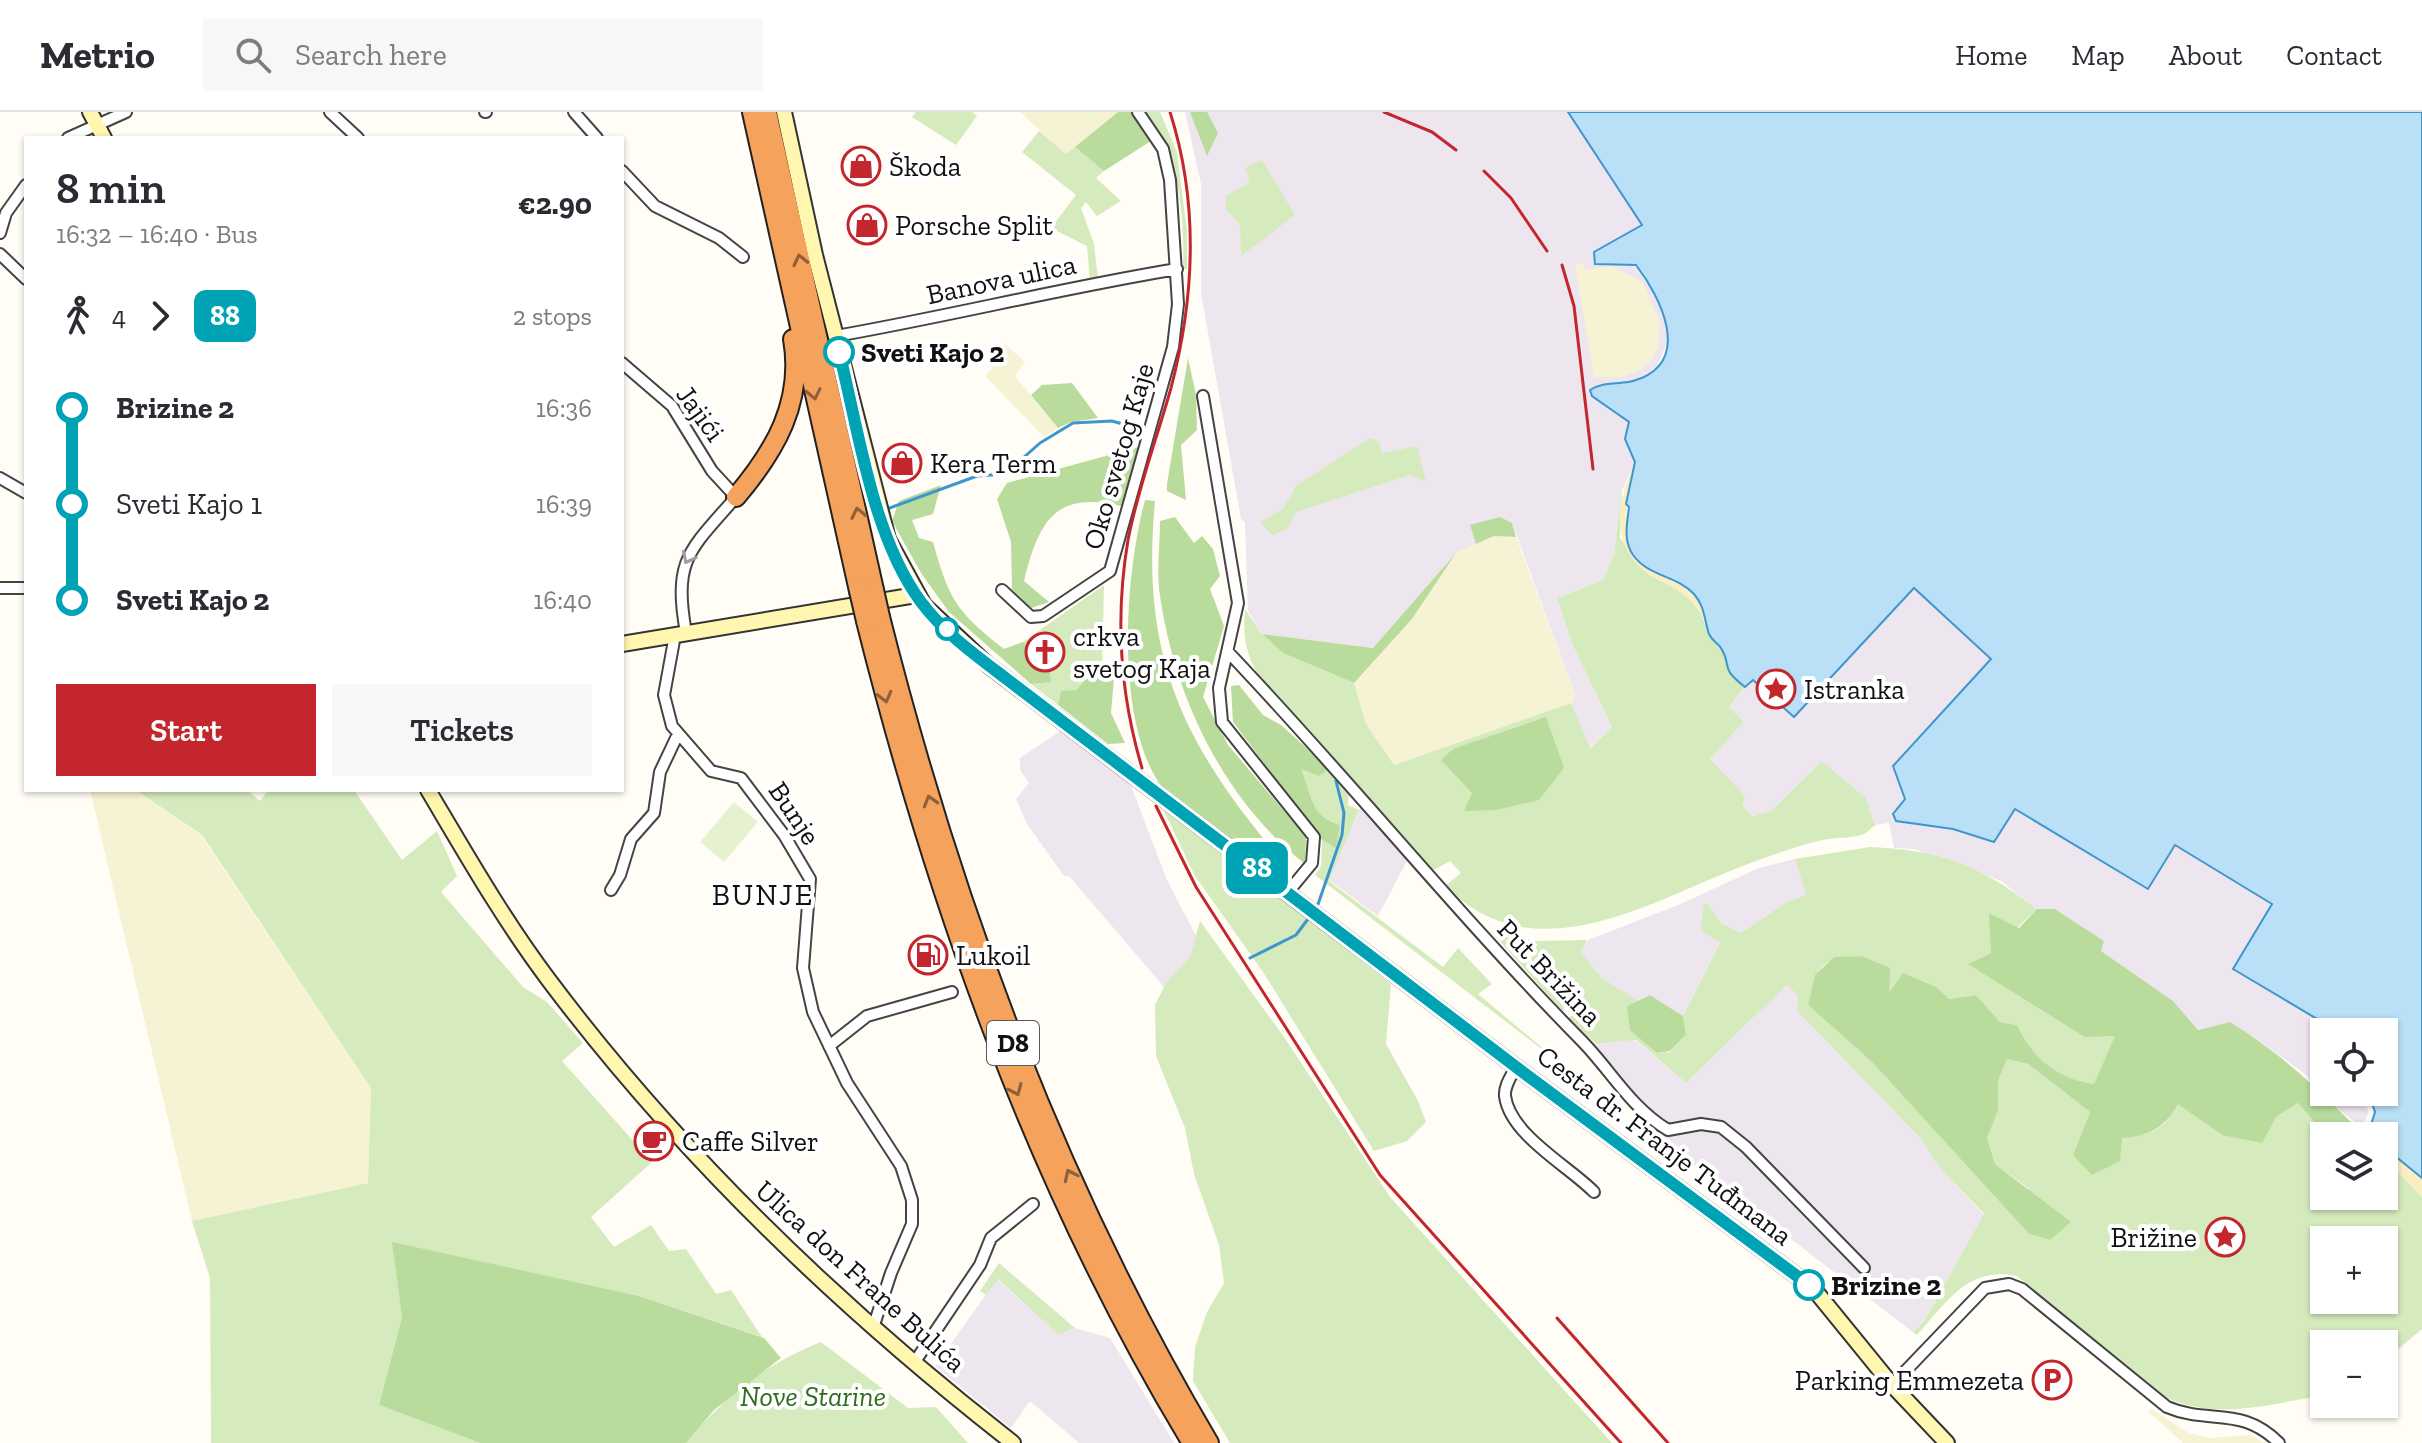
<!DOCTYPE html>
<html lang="en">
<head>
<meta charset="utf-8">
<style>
  :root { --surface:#fff; --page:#f7f7f7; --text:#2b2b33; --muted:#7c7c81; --line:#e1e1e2; --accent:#c4262e }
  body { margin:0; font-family:"Zilla Slab",serif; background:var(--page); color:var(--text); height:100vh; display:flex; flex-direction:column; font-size:30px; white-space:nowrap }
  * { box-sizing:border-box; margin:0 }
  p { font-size:26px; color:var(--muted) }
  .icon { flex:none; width:44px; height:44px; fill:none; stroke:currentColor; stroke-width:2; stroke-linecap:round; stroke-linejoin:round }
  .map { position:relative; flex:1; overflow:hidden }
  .drawer { position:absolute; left:24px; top:24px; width:600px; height:656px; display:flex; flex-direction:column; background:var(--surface); border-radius:0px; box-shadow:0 2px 6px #0004 }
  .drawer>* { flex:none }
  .badge { padding:0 16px; border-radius:12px; font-size:28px; line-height:52px }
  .controls { position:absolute; left:2310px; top:906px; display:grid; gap:16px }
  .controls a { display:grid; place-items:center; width:88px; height:88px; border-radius:0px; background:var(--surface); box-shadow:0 2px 6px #0004; font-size:40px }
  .map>.badge { position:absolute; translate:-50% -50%; box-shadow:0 0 0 4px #fff }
  .legs { display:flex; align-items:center; gap:12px; height:88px; padding:0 32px; font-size:26px }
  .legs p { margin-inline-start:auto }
  .head { display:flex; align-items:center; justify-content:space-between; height:136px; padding:0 32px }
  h1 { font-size:44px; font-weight:600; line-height:60px }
  .button { display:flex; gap:16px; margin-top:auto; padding:16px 32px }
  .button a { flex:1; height:92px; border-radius:0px; background:var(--accent); color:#fff; font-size:32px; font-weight:600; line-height:92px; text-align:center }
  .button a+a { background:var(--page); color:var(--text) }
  ul { padding:0 32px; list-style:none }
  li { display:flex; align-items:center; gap:28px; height:96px; font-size:30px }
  li i { display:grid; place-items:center; width:12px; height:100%; margin:0 10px; background:currentColor }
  li i::after { content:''; width:20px; height:20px; margin:-10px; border:6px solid; border-radius:50%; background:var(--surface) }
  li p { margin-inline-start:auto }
  li:first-child i { background:linear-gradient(#0000 50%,currentColor 0) }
  li:last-child i { background:linear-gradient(currentColor 50%,#0000 0) }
  header { display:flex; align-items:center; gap:48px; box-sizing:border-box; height:112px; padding:0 40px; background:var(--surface); border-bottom:2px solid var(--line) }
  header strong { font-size:38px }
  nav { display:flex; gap:44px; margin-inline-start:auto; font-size:28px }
  .search { width:560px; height:72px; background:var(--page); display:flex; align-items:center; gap:20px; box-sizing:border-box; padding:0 28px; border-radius:0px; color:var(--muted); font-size:30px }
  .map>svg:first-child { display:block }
</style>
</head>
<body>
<header>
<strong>Metrio</strong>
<div class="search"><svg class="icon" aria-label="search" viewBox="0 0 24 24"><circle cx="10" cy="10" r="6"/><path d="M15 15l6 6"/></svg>Search here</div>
<nav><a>Home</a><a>Map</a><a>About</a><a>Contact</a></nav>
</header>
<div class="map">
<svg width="2422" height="1331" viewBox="0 0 2422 1331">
  <rect width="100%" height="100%" fill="#fffdf5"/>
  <path fill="#eee6ef" d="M1185,0H1568L1643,113L1594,139L1595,151L1632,153L1639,157L1661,190L1668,218L1666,233L1657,254L1648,261L1634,269L1598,273L1592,284L1629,310L1625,327L1635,350L1622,378L1614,443L1603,468L1557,486L1572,532L1612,615L1589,636L1571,591L1575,583L1512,411L1470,413L1476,432L1456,441L1373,536L1262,522L1248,499L1245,410L1241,407L1201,181V72Z
    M1913,475L1991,547L1893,653L1905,687L1893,702L1895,709L1953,717L1994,730L2014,697L2147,777L2175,733L2272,792L2234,857L2339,920H2324V980H2362L2369,1001L2361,1015L2323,985L2306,963L2257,927L2230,910L2198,918L2173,889L2101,839L2104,829L2055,797H2037L2001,769L1914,737L1894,736L1889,711L1875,713L1866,686L1822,649L1771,699L1753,704L1742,693L1710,647L1744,610L1729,595L1752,567L1794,604Z
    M1062,618L1128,666L1167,768L1196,824L1190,845L1164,875L1069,764H1064L1027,712L1016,687L1029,671L1020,658V646Z
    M1362,692L1409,745L1378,804L1329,768Z
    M1795,747L1807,783L1785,791L1741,821L1721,811L1708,792L1704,793L1700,818L1720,829L1683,904L1650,883L1638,889L1626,883L1602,866L1581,840L1588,828L1678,793L1759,756Z
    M1787,873L1798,884L1797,899L1919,1025L1941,1057L1984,1103L1924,1208L1913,1220L1646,1017V1010L1594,949L1596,932L1635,928L1686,971Z
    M997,1167L1058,1223L1075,1216L1110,1226L1174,1331H1079L1030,1289L1011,1316L935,1254Z"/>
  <path fill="#f6f3d4" d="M1020,0H1118L1066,43Z
    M1582,151L1586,158L1611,154L1643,170L1660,211L1658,236L1649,251L1638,259L1621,265H1594L1575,154Z
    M1004,231L1025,250L1015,264L1058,316L1044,325L985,264L994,254L993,244Z
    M1494,424L1516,425L1575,583L1571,591L1394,653L1366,612L1354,571L1412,507L1456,441Z
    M90,678H136L201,723L371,976L368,1071L192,1109Z
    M2151,1297L2189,1321L2209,1326L2251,1323L2265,1331H2183L2148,1299Z"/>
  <path fill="#d5ebbd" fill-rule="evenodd" d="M916,0H972L977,4L956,33L912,5Z
    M1145,0H1160L1177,40L1187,120V157H1183C1185,103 1179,43 1145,0Z
    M1039,19L1066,42L1075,35L1104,59L1096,66L1121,89L1097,104L1086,90L1081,96L1094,132L1098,168L1090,170L1087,134L1051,116L1076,83L1022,40Z
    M1262,48L1295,103L1241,144L1240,113L1226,97V84L1250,70L1245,56Z
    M1370,326L1379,330L1382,341L1417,334L1426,370L1410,363L1296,400L1287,417L1272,423L1260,410L1282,398L1297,373Z
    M1622,378L1620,426L1649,463L1665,469L1691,488L1701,501L1710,526L1721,536L1734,566L1745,575L1729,595L1744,610L1710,647L1745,684L1742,693L1753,704L1771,699L1822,649L1866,686L1875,713C1874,714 1866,721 1866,721C1854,727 1836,725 1823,728C1802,732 1779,741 1759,748C1658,783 1540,868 1445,774L1461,761L1450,749L1432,759L1270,579C1248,551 1242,532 1245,497L1262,522L1283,541L1354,571L1366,612L1394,653L1571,591L1590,636L1612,615L1572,532L1557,486L1603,468L1614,443Z
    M1104,473L1102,561L1094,558L1076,578L1061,580L1058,593L1031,572L1051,570L1023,530Z
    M1300,656L1319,664L1330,657L1349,678L1348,693L1359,698L1329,769L1443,855L1458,836L1492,872L1478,882L1565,955L1315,763L1321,754L1322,728L1336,735L1340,713C1308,702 1312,686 1300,656Z
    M136,678H247L260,689L268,678H354L402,748L437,719L457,764L441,780L523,875L547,890L583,931L562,949L652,1050L591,1105L614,1135L651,1113L669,1139L686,1137L716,1182L731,1178L762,1225L639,1184L393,1131L402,1205L379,1293L480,1331H211L210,1166L192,1109L368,1071L371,976L202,723Z
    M1162,695L1391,872L1386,932L1418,989L1426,1010L1407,1029L1374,1039L1263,860L1195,764Z
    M1870,735C1942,738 1981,754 2037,797L1991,841L1969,852L2116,924L2094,972C2056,967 2032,947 2017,913L2000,910L1976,883L1949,887L1938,876L1889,883L1861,844C1820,846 1817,854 1808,893L1872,950L2029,1122L2050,1128L2028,1076L1995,1052L1986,1025L1998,998V969L2007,947L2028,952L2090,1000L2073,1043C2089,1037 2105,1029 2122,1026C2152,1020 2162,1022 2178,991L2222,1023L2276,1005L2298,991L2326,1024L2324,1084H2384V1048L2393,1044L2399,1049L2393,1054L2422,1085V1217L2384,1249V1232H2324V1283C2271,1292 2215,1309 2165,1285L2017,1164C1967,1154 1947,1190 1917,1223L1913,1220L1924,1209L1984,1102L1941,1057L1919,1025L1797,899L1798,884L1787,873L1686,971L1636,928L1596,932L1569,906L1580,897L1584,882L1576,876L1566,887L1563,900L1491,819L1537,829L1587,828L1581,840L1602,866L1638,889L1627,894L1657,941L1670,940L1686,923L1683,904L1720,830L1700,818L1704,792H1708L1721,811L1741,821L1785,791L1806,783L1795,747ZM2324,1128H2384V1188H2324Z
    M1200,809L1284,925L1390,1085L1612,1331H1230L1193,1269L1195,1235L1207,1200L1224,1171L1219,1133L1194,1062L1185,1016L1156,944L1155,893L1166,871L1190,845Z
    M999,1151L1075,1216L1058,1223L998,1167L986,1183L980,1179Z
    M821,1230L908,1296L936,1295L968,1331H686C724,1285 765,1252 821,1230Z"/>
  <path fill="#b9dc9c" d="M1118,0H1131L1151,29L1104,59L1075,35Z
    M1190,0H1207L1218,21L1207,44Z
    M1188,246L1196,283L1197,318L1181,333L1186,388L1167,379V372Z
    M1072,271L1098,306L1071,310L1058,316L1031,283L1042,273Z
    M1142,334L1125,395C1055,377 1039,409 1024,469L1049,490L1031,496L1012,477L1011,430L997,387L1007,371Z
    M941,373L933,402L912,408L919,426L933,430C949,488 957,500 1004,537L1023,530L1050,559L1051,570L1031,572L949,500L921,461L892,409L899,389Z
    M1145,388L1155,389C1141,538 1178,624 1272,737C1244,740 1222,723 1201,707C1188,696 1168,685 1159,671C1115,604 1125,462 1145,388Z
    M1175,405L1194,431L1202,424L1213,437L1220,464L1210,477L1224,514L1203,585L1228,633L1306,725L1305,752C1222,687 1172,580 1159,476C1157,455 1160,431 1160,409Z
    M1500,405L1512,411L1516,425L1494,424L1476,432L1470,413Z
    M1456,441L1412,507L1354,571L1283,541L1262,522L1373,536Z
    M1094,558L1114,566L1111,601L1125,631L1108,632L1058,593L1061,579L1076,578Z
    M1239,573L1263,603L1281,613L1330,657L1319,664L1301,657C1312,684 1310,704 1340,713L1336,736L1322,728L1233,610L1231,574Z
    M1546,605L1564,656L1539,688L1496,698L1464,699L1472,681L1441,648L1453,637Z
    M2037,797H2055L2104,829L2101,839L2173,889L2198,918L2230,910C2284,943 2321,980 2365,1024H2326L2298,991L2276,1005L2262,1031L2222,1023L2178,992C2165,1016 2149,1024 2122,1026L2120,1049L2092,1063L2073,1043L2090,1000L2028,952L2007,947L1998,969V998L1987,1026L1995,1052L2071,1110L2050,1128L2029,1122L1872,950L1808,893L1815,863L1834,845L1861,844L1890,856L1889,881L1903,861L1938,876L1949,887L1976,883L2000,910L2017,913C2032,946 2057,967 2094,972L2115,924L2085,925L1968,852L1991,841L1989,801L2019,816Z
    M1650,883L1683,904L1686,923L1670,939L1657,941L1630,918L1627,894Z
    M392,1130L639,1184L764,1226L781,1246L714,1298L686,1331H480L379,1293L402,1205Z"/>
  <path fill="#fbeec1" d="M1635,350L1627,386L1626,419L1652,461C1693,472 1701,486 1710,526C1705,512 1701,498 1690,488C1676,474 1661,471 1648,462C1609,434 1617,388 1635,350Z
    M2384,1035L2422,1066V1085L2393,1054L2399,1049L2384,1043Z"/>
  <path fill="#e6f2cf" d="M734,690L758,710L724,750L700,730Z"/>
  <path fill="#b9e0f7" stroke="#3f96cf" stroke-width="2" d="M1568,0H2422V1066L2384,1035V1024H2373L2369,1019L2375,1000L2368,980H2384V920H2339L2233,857L2272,792L2175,733L2148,777L2015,697L1994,730L1953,717L1896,709L1893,702L1905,687L1893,654L1991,547L1914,476L1794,605L1753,568L1745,575C1718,554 1733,555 1721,536C1717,530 1712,529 1709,522C1704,507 1705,495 1694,482C1676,463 1649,465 1633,443C1623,428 1627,412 1629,395L1626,392L1635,350L1625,327L1629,310L1592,284L1590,278C1604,269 1618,273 1633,269C1695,251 1660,184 1636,153L1595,152L1594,140L1642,113Z"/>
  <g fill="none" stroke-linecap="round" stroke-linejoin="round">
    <path stroke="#3f96cf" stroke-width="3" d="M887,397L977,364L1005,362L1040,331L1073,311L1112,309L1144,318
      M1316,798L1342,723L1344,701L1336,669
      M1250,846L1296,823L1311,803"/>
    <defs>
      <path id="street" d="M330,0L358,26
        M485,0H486
        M574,0L597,26
        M68,26L126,0
        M622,59L655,94L719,126L743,145
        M0,121L6,101L26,73
        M0,142L26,167
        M836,224C950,204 1062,176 1177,157
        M622,251L672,294L712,359L736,385C689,439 673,447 686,521
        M1203,284L1238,491L1219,576L1222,610L1314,725L1312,751L1288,780
        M0,366L26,381
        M0,476H26
        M1002,478L1031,505L1043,504L1110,459L1173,235L1178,192L1170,68L1163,37L1138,0
        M675,523L664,583L672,614L711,659L741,666L784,723L810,767L803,856L813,900L847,971L901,1054L912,1088V1112L891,1161L873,1216
        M1229,541C1349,667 1458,803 1580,927C1610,957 1630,995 1668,1018L1701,1012L1721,1015L1746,1035L1864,1156
        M611,778L620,763L631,727L654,701L660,660L678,622
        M829,934L867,904L952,880
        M1516,955C1511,964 1504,974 1505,984C1510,1023 1570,1055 1594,1080
        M914,1251L980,1153L991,1126L1033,1092
        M1892,1273L1985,1176L2009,1172L2022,1177L2167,1295C2209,1313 2241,1293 2279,1331"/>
      <path id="secondary" d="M90,0L104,26
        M784,0L815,143L888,427L924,493L988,553L1524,961L1813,1176L1892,1273L1947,1331
        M622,532L916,483
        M428,678C466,742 503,807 548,867C680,1043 840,1196 1013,1331"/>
      <path id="highway" d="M752,0L859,479
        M767,0L874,478
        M736,385C775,339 804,290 793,227
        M880,505C953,795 1056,1073 1209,1331
        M866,509C938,796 1038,1077 1192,1331"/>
    </defs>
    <use href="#street" stroke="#444" stroke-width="14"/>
    <use href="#secondary" stroke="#333" stroke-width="18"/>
    <use href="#highway" stroke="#222" stroke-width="22"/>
    <use href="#street" stroke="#fff" stroke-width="10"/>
    <use href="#secondary" stroke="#fff6b0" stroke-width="14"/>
    <use href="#highway" stroke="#f5a25d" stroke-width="18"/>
    <path stroke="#c4262e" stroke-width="3" d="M1384,0L1432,20L1456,38
      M1484,59L1511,86L1547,139
      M1562,153L1574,194L1593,357
      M1142,656C1120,582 1115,505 1128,428C1138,376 1157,326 1171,276C1195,184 1199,91 1170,0
      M1156,694L1196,775L1380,1063L1621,1331
      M1557,1206L1668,1331"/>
    <defs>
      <path id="highway-bridge" d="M874,478L880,505
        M859,479L866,509"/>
    </defs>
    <use href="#highway-bridge" stroke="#222" stroke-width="22" stroke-linecap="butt"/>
    <use href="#highway-bridge" stroke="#f5a25d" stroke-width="18"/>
  </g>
  <defs><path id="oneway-chevron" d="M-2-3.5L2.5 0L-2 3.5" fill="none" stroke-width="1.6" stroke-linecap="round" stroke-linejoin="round" transform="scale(2)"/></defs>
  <g stroke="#8e613b">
    <use href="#oneway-chevron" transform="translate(800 148) rotate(-103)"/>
    <use href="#oneway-chevron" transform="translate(814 282) rotate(78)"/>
    <use href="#oneway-chevron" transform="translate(858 401) rotate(-102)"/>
    <use href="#oneway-chevron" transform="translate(885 585) rotate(76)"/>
    <use href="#oneway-chevron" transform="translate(930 689) rotate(-106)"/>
    <use href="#oneway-chevron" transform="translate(1016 978) rotate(67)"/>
    <use href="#oneway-chevron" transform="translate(1070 1063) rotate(-115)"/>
  </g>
  <use stroke="#a0a0a0" href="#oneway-chevron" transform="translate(688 446) rotate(117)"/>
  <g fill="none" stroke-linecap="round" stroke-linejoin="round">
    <defs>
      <path id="line-1" d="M839,240C859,319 872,424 921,490C944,521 978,545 1008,568L1524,961L1809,1173"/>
    </defs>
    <use href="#line-1" stroke="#fff" stroke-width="18"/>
    <use href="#line-1" stroke="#00a3b4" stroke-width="12"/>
  </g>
  <defs>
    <symbol id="shop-ring" viewBox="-11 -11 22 22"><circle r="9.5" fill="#fff" stroke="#c4262e" stroke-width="1.5"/><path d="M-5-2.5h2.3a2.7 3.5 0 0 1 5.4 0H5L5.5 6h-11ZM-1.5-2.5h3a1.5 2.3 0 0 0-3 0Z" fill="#c4262e"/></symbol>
    <symbol id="church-ring" viewBox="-11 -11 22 22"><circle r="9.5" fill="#fff" stroke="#c4262e" stroke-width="1.5"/><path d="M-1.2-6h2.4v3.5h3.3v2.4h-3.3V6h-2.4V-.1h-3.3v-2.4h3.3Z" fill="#c4262e"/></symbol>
    <symbol id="sight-ring" viewBox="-11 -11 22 22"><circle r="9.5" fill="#fff" stroke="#c4262e" stroke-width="1.5"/><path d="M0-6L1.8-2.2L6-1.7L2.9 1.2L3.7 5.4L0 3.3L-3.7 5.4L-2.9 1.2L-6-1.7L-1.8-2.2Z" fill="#c4262e"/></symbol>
    <symbol id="fuel-ring" viewBox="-11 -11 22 22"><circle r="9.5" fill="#fff" stroke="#c4262e" stroke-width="1.5"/><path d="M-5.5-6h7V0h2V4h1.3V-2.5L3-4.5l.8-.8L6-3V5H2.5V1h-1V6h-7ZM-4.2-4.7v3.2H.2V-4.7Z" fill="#c4262e"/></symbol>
    <symbol id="cafe-ring" viewBox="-11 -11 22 22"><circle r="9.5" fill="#fff" stroke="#c4262e" stroke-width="1.5"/><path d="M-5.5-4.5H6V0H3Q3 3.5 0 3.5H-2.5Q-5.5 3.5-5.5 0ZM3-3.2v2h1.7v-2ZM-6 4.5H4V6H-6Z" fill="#c4262e"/></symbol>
    <symbol id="parking-ring" viewBox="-11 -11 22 22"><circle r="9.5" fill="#fff" stroke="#c4262e" stroke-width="1.5"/><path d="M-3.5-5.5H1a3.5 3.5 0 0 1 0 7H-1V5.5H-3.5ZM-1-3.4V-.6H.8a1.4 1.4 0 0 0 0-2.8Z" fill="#c4262e"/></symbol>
  </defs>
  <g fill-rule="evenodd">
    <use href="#shop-ring" x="839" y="32" width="44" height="44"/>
    <use href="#shop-ring" x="845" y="91" width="44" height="44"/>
    <use href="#shop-ring" x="880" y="329" width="44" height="44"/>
    <use href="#church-ring" x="1023" y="518" width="44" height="44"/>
    <use href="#sight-ring" x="1754" y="555" width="44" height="44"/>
    <use href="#fuel-ring" x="906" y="821" width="44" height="44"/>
    <use href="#cafe-ring" x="632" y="1007" width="44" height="44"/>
    <use href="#sight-ring" x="2203" y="1103" width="44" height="44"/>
    <use href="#parking-ring" x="2030" y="1246" width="44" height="44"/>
  </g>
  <g fill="#fff" stroke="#00a3b4" stroke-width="4">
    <circle cx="839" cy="240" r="14"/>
    <circle cx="947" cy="517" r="10"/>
    <circle cx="1809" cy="1173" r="14"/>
  </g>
  <g text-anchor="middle" stroke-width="8" stroke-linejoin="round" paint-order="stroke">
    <rect fill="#fff" stroke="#585858" stroke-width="2" x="987" y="909" width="52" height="44" rx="6"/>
    <g font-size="26" font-weight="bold" fill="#111">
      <text x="1013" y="940">D8</text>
    </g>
    <g font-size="28" fill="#111" stroke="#fff" text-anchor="start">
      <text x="889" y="64">Škoda</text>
      <text x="895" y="123">Porsche Split</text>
      <text x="930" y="361">Kera Term</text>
      <text x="1073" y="534">crkva<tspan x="1073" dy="32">svetog Kaja</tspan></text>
      <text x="1804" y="587">Istranka</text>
      <text x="956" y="853">Lukoil</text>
      <text x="682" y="1039">Caffe Silver</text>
      <text x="2197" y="1135" text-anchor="end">Brižine</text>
      <text x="2024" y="1278" text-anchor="end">Parking Emmezeta</text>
    </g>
    <g font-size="28" fill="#111" stroke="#fff">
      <text transform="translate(1001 167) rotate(-12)" y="10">Banova ulica</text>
      <text transform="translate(701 301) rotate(54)" y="10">Jajići</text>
      <text transform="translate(1118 344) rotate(-74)" y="10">Oko svetog Kaje</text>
      <text transform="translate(795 701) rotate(56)" y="10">Bunje</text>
      <text transform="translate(1550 860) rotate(46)" y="10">Put Brižina</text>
      <text transform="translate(1665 1033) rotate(37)" y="10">Cesta dr. Franje Tuđmana</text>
      <text transform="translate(861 1164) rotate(42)" y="10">Ulica don Frane Bulića</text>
    </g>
    <g font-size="28" font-weight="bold" fill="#111" stroke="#fff" text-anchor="start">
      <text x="861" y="250">Sveti Kajo 2</text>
      <text x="1831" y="1183">Brizine 2</text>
    </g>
    <g font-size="28" font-style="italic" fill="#2f6b1f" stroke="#fff">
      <text x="813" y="1294">Nove Starine</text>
    </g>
    <g font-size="30" letter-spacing="2" fill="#111" stroke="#fff">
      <text x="763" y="793">BUNJE</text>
    </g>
  </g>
</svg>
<div class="controls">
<a><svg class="icon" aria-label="locate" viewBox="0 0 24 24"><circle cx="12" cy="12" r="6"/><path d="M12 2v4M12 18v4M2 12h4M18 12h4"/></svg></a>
<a><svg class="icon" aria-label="layers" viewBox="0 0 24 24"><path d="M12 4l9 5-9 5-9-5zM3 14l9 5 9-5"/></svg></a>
<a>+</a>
<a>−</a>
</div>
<b class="badge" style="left:1257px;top:756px;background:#00a3b4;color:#fff">88</b>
<section class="drawer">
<div class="head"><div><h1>8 min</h1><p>16:32 – 16:40 · Bus</p></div><b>€2.90</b></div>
<div class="legs"><svg class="icon" aria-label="walk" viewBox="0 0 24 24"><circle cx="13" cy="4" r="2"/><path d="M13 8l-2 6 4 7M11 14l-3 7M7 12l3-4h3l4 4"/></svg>4<svg class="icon" aria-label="forward" viewBox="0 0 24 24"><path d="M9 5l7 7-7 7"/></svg><b class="badge" style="background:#00a3b4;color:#fff">88</b><p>2 stops</p></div>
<ul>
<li><i style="color:#00a3b4"></i><b>Brizine 2</b><p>16:36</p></li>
<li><i style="color:#00a3b4"></i><span>Sveti Kajo 1</span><p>16:39</p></li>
<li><i style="color:#00a3b4"></i><b>Sveti Kajo 2</b><p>16:40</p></li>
</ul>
<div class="button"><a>Start</a><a>Tickets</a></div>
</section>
</div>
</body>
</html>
